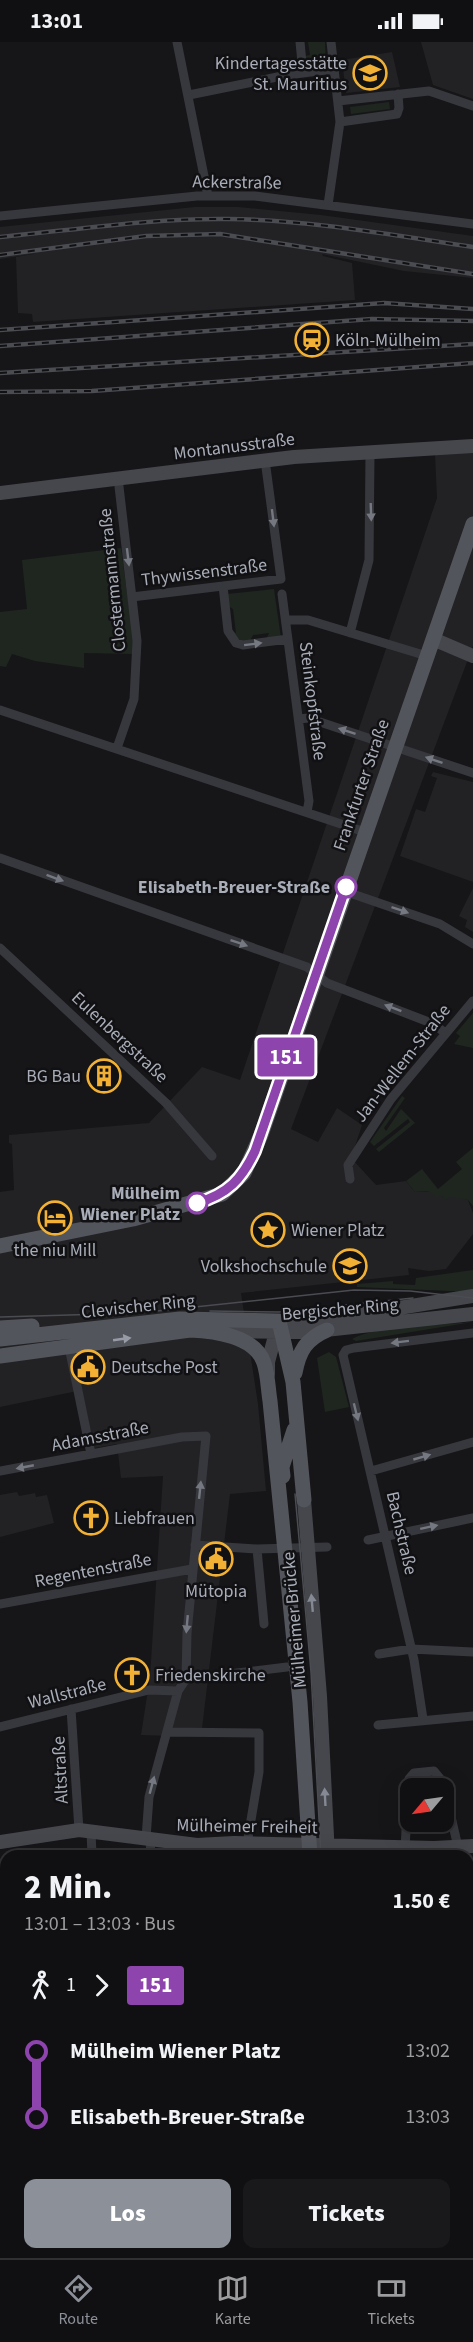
<!DOCTYPE html>
<html lang="de">
<head>
<meta charset="utf-8">
<style>
  :root { --surface:#101012; --page:#19191b; --text:#f1f3f6; --muted:#9c9d9f; --line:#303032; --accent:#8c9099 }
  body { margin:0; font-family:"Source Sans 3",sans-serif; background:var(--page); color:var(--text); height:100vh; display:flex; flex-direction:column; font-size:22px; white-space:nowrap }
  * { box-sizing:border-box; margin:0 }
  p { font-size:20px; color:var(--muted) }
  .icon { flex:none; width:33px; height:33px; fill:none; stroke:currentColor; stroke-width:2; stroke-linecap:round; stroke-linejoin:round }
  .map { position:relative; flex:1; overflow:hidden }
  .side { position:absolute; left:0px; top:1808px; width:474px; height:410px; display:flex; flex-direction:column; background:var(--surface); border-radius:18px 18px 0 0; box-shadow:0 6px 24px #0002,0 0 0 2px var(--line) }
  .side>* { flex:none }
  .badge { padding:0 12px; border-radius:4px; font-size:21px; line-height:39px }
  .needle { width:39px; rotate:241deg }
  .buttons { position:absolute; left:400px; top:1736px; display:grid; gap:12px }
  .buttons a { display:grid; place-items:center; width:54px; height:54px; border-radius:12px; background:var(--surface); box-shadow:0 6px 24px #0002,0 0 0 2px var(--line); font-size:30px }
  .map>.badge { position:absolute; translate:-50% -50%; box-shadow:0 0 0 3px #fff }
  .legs { display:flex; align-items:center; gap:9px; height:66px; padding:0 24px; font-size:20px }
  .legs p { margin-inline-start:auto }
  .head { display:flex; align-items:center; justify-content:space-between; height:102px; padding:0 24px }
  h1 { font-size:33px; font-weight:800; line-height:45px }
  .primary-button { display:flex; gap:12px; margin-top:auto; padding:12px 24px }
  .primary-button a { flex:1; height:69px; border-radius:12px; background:var(--accent); color:#fff; font-size:24px; font-weight:800; line-height:69px; text-align:center }
  .primary-button a+a { background:var(--page); color:var(--text) }
  ul { padding:0 24px; list-style:none }
  li { display:flex; align-items:center; gap:21px; height:66px; font-size:22px }
  li i { display:grid; place-items:center; width:9px; height:100%; margin:0 8px; background:currentColor }
  li i::after { content:''; width:15px; height:15px; margin:-8px; border:4px solid; border-radius:50%; background:var(--surface) }
  li p { margin-inline-start:auto }
  li:first-child i { background:linear-gradient(#0000 50%,currentColor 0) }
  li:last-child i { background:linear-gradient(currentColor 50%,#0000 0) }
  .status { display:flex; justify-content:space-between; align-items:center; height:42px; padding:0 30px; background:var(--surface); direction:ltr }
  .status svg { height:16px; fill:currentColor }
  .tab-bar { display:flex; justify-content:space-around; align-items:center; height:84px; border-top:2px solid var(--line); background:var(--surface); font-size:16px; color:var(--muted) }
  .tab-bar a { display:grid; justify-items:center; gap:3px }
  .tab-bar .on { color:var(--accent) }
  .map>svg:first-child { display:block }
</style>
</head>
<body>
<div class="status"><b>13:01</b><svg viewBox="0 0 49 12"><path d="M0 12V9h3v3zM5 12V6h3v6zM10 12V3h3v9zM15 12V0h3v12zM26 1h20v11H26zM47 4h2v5h-2z"/></svg></div>
<div class="map">
<svg width="473" height="2216" viewBox="0 0 473 2216">
  <rect width="100%" height="100%" fill="#161618"/>
  <path fill="#222225" d="M421,0H473V57L433,43Z
    M392,10L400,45L346,51L342,18Z
    M195,165H238L321,173L473,194V236L404,229L322,212L323,214L352,221L355,258L33,280L32,272L18,271L16,215L39,211L0,217V185Z
    M473,408V604L291,1087L318,1100L337,1066L362,1083L351,1116L376,1143L406,1139L415,1150L435,1149L468,1158L473,1171V1192L446,1227L429,1229L408,1226L409,1233L241,1251L258,1362L266,1449L230,1452L201,1695L141,1693L150,1635L163,1434L121,1436L117,1402L94,1406L82,1348L0,1365V1150L14,1148L12,1102L9,1101V1093L149,1081L202,1025L240,1038L437,456L435,412Z
    M433,730L473,740V840L400,814L416,767L425,770L437,736L431,734Z
    M473,846V890L465,885L467,878L459,874Z
    M17,1450L19,1454L35,1451L36,1455L47,1453L54,1481L0,1495V1453Z"/>
  <path fill="#1e261f" d="M304,0H325L326,24L306,23L305,14L310,13L308,0Z
    M389,60L390,67L351,72L350,65Z
    M121,506L133,595V612L84,611V626L35,619L12,612L6,625L0,624V570L27,567L22,518Z
    M274,547L281,596L266,598L269,591L253,593L249,601L237,597L231,589L236,591L233,567L228,564L227,552Z
    M473,971V1006L454,1002L460,994L456,991Z
    M402,1054L405,1056L384,1086L386,1089L401,1067L415,1081L379,1110L376,1107L410,1080L408,1077L374,1104L370,1100Z
    M473,1106V1164L468,1158L449,1155L446,1158L440,1153L437,1156L428,1149L415,1150L406,1139L422,1127L438,1147L462,1127L456,1120Z
    M473,1228V1250L357,1245V1242L393,1239V1242L415,1243L416,1236Z
    M473,1280L356,1299L352,1297C377,1283 443,1283 473,1280Z
    M329,1310L336,1315L349,1365L325,1370L317,1316Z"/>
  <path fill="#2c353c" d="M473,1897V2216H0V1946L6,1945V2211H468V1898Z"/>
  <g fill="none" stroke-linecap="round" stroke-linejoin="round">
    <path stroke="#37383d" stroke-width="9" d="M177,0L208,154
      M300,0L303,31
      M189,53L287,33L334,27
      M338,59L429,49L473,64
      M340,80L397,72L399,66L398,52
      M328,163L340,80L331,0
      M0,174L197,154H255L473,182
      M223,544L228,589L236,601L243,603L288,597
      M282,552L309,759L307,770
      M132,555L281,537L265,418
      M286,578H308L427,614
      M350,591L369,518L370,412
      M0,668L365,790
      M299,677L308,676L473,731
      M117,706L134,657L137,599L118,436
      M0,816L307,925L327,941L434,982L445,991
      M344,849L440,882L473,902
      M0,906L166,1061L212,1114
      M350,1137L348,1123L391,1057L473,959
      M69,1305L91,1412
      M0,1429L182,1395L206,1394L187,1591L186,1637L178,1649L149,1755L146,1796
      M371,1429L473,1400
      M368,1498L473,1476
      M195,1503L257,1507L327,1505
      M257,1507L264,1582
      M0,1562L192,1527
      M379,1612L411,1607L473,1610
      M186,1637L287,1625
      M71,1667L79,1788
      M423,1677L414,1618L343,1313L346,1308L354,1306L473,1291
      M378,1683L473,1674
      M0,1685L149,1648L178,1649
      M167,1690L259,1691V1730L247,1802
      M91,1789L92,1814
      M150,1797L151,1814
      M405,1806L409,1737L414,1731L434,1729L443,1740L458,1805"/>
    <path stroke="#45474d" stroke-width="14" d="M0,451L294,415L473,404
      M433,597L473,614
      M222,1289L307,1290L473,1272
      M268,1332V1320L279,1279L356,1273L473,1254
      M304,1458L320,1654L328,1814
      M0,1800L79,1788L197,1803L234,1801L434,1806L473,1804
      M348,2211L349,2216"/>
    <path stroke="#53555c" stroke-width="15" d="M0,1204L133,1177L222,1152L244,1131L261,1093L473,482
      M0,1286L32,1284
      M0,1297L180,1277L279,1279L293,1340L304,1458
      M0,1314L190,1288C214,1289 255,1294 264,1321C268,1333 268,1347 270,1359L300,1660L310,1814
      M295,1331C299,1309 306,1297 327,1288
      M283,1434L282,1425L294,1388
      M334,2211L335,2216"/>
    <path stroke="#4a4c52" stroke-width="1.5" d="M210,1269L279,1270L413,1256
      M0,1275L138,1271L354,1248L410,1249L473,1256
      M295,1452L311,1630L321,1814
      M338,2211V2216"/>
    <defs>
      <path id="rail" d="M0,195C75,188 152,176 228,177C310,178 392,193 473,205
        M0,213L146,194L220,192L473,232
        M0,288L384,261L473,267
        M0,304L372,277L473,279
        M0,331L473,302
        M0,350L92,349L473,321"/>
    </defs>
    <use href="#rail" stroke="#4a4c52" stroke-width="4.5"/>
    <use href="#rail" stroke="#111113" stroke-width="2" stroke-dasharray="7" stroke-linecap="butt"/>
  </g>
  <defs><path id="oneway-solid" d="M-6-.8H1V-3.2L6.5 0L1 3.2V.8H-6Z" transform="scale(1.5)"/></defs>
  <g fill="#757881">
    <use href="#oneway-solid" transform="translate(371 470) rotate(88)"/>
    <use href="#oneway-solid" transform="translate(273 476) rotate(83)"/>
    <use href="#oneway-solid" transform="translate(128 515) rotate(83)"/>
    <use href="#oneway-solid" transform="translate(253 602) rotate(-7)"/>
    <use href="#oneway-solid" transform="translate(347 689) rotate(-162)"/>
    <use href="#oneway-solid" transform="translate(434 718) rotate(-161)"/>
    <use href="#oneway-solid" transform="translate(55 836) rotate(20)"/>
    <use href="#oneway-solid" transform="translate(400 868) rotate(19)"/>
    <use href="#oneway-solid" transform="translate(239 901) rotate(19)"/>
    <use href="#oneway-solid" transform="translate(393 966) rotate(-159)"/>
    <use href="#oneway-solid" transform="translate(400 1300) rotate(173)"/>
    <use href="#oneway-solid" transform="translate(356 1370) rotate(76)"/>
    <use href="#oneway-solid" transform="translate(422 1415) rotate(-16)"/>
    <use href="#oneway-solid" transform="translate(25 1425) rotate(169)"/>
    <use href="#oneway-solid" transform="translate(200 1448) rotate(-84)"/>
    <use href="#oneway-solid" transform="translate(429 1485) rotate(-12)"/>
    <use href="#oneway-solid" transform="translate(187 1582) rotate(95)"/>
    <use href="#oneway-solid" transform="translate(152 1743) rotate(-75)"/>
  </g>
  <use fill="#979ba6" href="#oneway-solid" transform="translate(122 1297) rotate(-8)"/>
  <g fill="#858993">
    <use href="#oneway-solid" transform="translate(312 1561) rotate(-95)"/>
    <use href="#oneway-solid" transform="translate(325 1755) rotate(-93)"/>
  </g>
  <g fill="none" stroke-linecap="round" stroke-linejoin="round">
    <defs>
      <path id="line-1" d="M197,1161C228,1152 242,1137 255,1109L346,845"/>
    </defs>
    <use href="#line-1" stroke="#fff" stroke-width="14"/>
    <use href="#line-1" stroke="#8e44ad" stroke-width="9"/>
  </g>
  <defs>
    <symbol id="school-ring" viewBox="-11 -11 22 22"><circle r="9.5" fill="#111113" stroke="#f2b134" stroke-width="1.5"/><path d="M0-5L7-2L0 1L-7-2ZM-4 1L0 2.5L4 1V4Q0 6-4 4Z" fill="#f2b134"/></symbol>
    <symbol id="station-ring" viewBox="-11 -11 22 22"><circle r="9.5" fill="#111113" stroke="#f2b134" stroke-width="1.5"/><path d="M-3-6H3Q5-6 5-4V2Q5 4 3 4L4.5 6H3L1.5 4h-3L-3 6H-4.5L-3 4Q-5 4-5 2V-4Q-5-6-3-6ZM-3.5-4v3h7v-3ZM-3.5 1v1.5H-2V1ZM2 1v1.5H3.5V1Z" fill="#f2b134"/></symbol>
    <symbol id="building-ring" viewBox="-11 -11 22 22"><circle r="9.5" fill="#111113" stroke="#f2b134" stroke-width="1.5"/><path d="M-4-6H4V6H1V3H-1V6H-4ZM-2.5-4.3h1.7v1.8h-1.7ZM.8-4.3h1.7v1.8H.8ZM-2.5-1h1.7V.8h-1.7ZM.8-1h1.7V.8H.8Z" fill="#f2b134"/></symbol>
    <symbol id="hotel-ring" viewBox="-11 -11 22 22"><circle r="9.5" fill="#111113" stroke="#f2b134" stroke-width="1.5"/><path d="M-6-4.5h1.5V1H6V5H4.5V3h-9V5H-6ZM-4 0a1.8 1.8 0 1 1 3.6 0ZM.5 0V-2.5h3Q6-2.5 6 0Z" fill="#f2b134"/></symbol>
    <symbol id="sight-ring" viewBox="-11 -11 22 22"><circle r="9.5" fill="#111113" stroke="#f2b134" stroke-width="1.5"/><path d="M0-6L1.8-2.2L6-1.7L2.9 1.2L3.7 5.4L0 3.3L-3.7 5.4L-2.9 1.2L-6-1.7L-1.8-2.2Z" fill="#f2b134"/></symbol>
    <symbol id="university-ring" viewBox="-11 -11 22 22"><circle r="9.5" fill="#111113" stroke="#f2b134" stroke-width="1.5"/><path d="M0-5L7-2L0 1L-7-2ZM-4 1L0 2.5L4 1V4Q0 6-4 4Z" fill="#f2b134"/></symbol>
    <symbol id="civic-ring" viewBox="-11 -11 22 22"><circle r="9.5" fill="#111113" stroke="#f2b134" stroke-width="1.5"/><path d="M-.6-6.5H3V-4.5H.6V-3L4-1V1h2V6H-6V1h2V-1L-.6-3ZM-1.2 2.5V6h2.4V2.5Z" fill="#f2b134"/></symbol>
    <symbol id="church-ring" viewBox="-11 -11 22 22"><circle r="9.5" fill="#111113" stroke="#f2b134" stroke-width="1.5"/><path d="M-1.2-6h2.4v3.5h3.3v2.4h-3.3V6h-2.4V-.1h-3.3v-2.4h3.3Z" fill="#f2b134"/></symbol>
  </defs>
  <g fill-rule="evenodd">
    <use href="#school-ring" x="351" y="12" width="38" height="38"/>
    <use href="#station-ring" x="293" y="279" width="38" height="38"/>
    <use href="#building-ring" x="85" y="1015" width="38" height="38"/>
    <use href="#hotel-ring" x="36" y="1157" width="38" height="38"/>
    <use href="#sight-ring" x="249" y="1169" width="38" height="38"/>
    <use href="#university-ring" x="331" y="1205" width="38" height="38"/>
    <use href="#civic-ring" x="69" y="1306" width="38" height="38"/>
    <use href="#church-ring" x="72" y="1457" width="38" height="38"/>
    <use href="#civic-ring" x="197" y="1498" width="38" height="38"/>
    <use href="#church-ring" x="113" y="1614" width="38" height="38"/>
  </g>
  <g fill="#fff" stroke="#8e44ad" stroke-width="3">
    <circle cx="346" cy="845" r="10"/>
    <circle cx="197" cy="1161" r="10"/>
  </g>
  <g text-anchor="middle" stroke-width="5" stroke-linejoin="round" paint-order="stroke">
    <g font-size="18" fill="#a8adb8" stroke="#111113" text-anchor="start">
      <text x="347" y="27" text-anchor="end">Kindertagesstätte<tspan x="347" dy="21">St. Mauritius</tspan></text>
      <text x="335" y="304">Köln-Mülheim</text>
      <text x="81" y="1040" text-anchor="end">BG Bau</text>
      <text x="291" y="1194">Wiener Platz</text>
      <text x="55" y="1214" text-anchor="middle">the niu Mill</text>
      <text x="327" y="1230" text-anchor="end">Volkshochschule</text>
      <text x="111" y="1331">Deutsche Post</text>
      <text x="114" y="1482">Liebfrauen</text>
      <text x="216" y="1555" text-anchor="middle">Mütopia</text>
      <text x="155" y="1639">Friedenskirche</text>
    </g>
    <g font-size="18" fill="#a8adb8" stroke="#111113">
      <text transform="translate(237 140) rotate(1)" y="6">Ackerstraße</text>
      <text transform="translate(234 404) rotate(-7)" y="6">Montanusstraße</text>
      <text transform="translate(204 530) rotate(-7)" y="6">Thywissenstraße</text>
      <text transform="translate(112 538) rotate(-96)" y="6">Clostermannstraße</text>
      <text transform="translate(313 659) rotate(83)" y="6">Steinkopfstraße</text>
      <text transform="translate(361 743) rotate(-71)" y="6">Frankfurter Straße</text>
      <text transform="translate(120 995) rotate(43)" y="6">Eulenbergstraße</text>
      <text transform="translate(402 1021) rotate(-52)" y="6">Jan-Wellem-Straße</text>
      <text transform="translate(138 1264) rotate(-6)" y="6">Clevischer Ring</text>
      <text transform="translate(340 1267) rotate(-5)" y="6">Bergischer Ring</text>
      <text transform="translate(100 1394) rotate(-11)" y="6">Adamsstraße</text>
      <text transform="translate(402 1491) rotate(77)" y="6">Bachstraße</text>
      <text transform="translate(93 1528) rotate(-11)" y="6">Regentenstraße</text>
      <text transform="translate(294 1578) rotate(-95)" y="6">Mülheimer Brücke</text>
      <text transform="translate(67 1651) rotate(-14)" y="6">Wallstraße</text>
      <text transform="translate(60 1728) rotate(-93)" y="6">Altstraße</text>
      <text transform="translate(247 1784) rotate(1)" y="6">Mülheimer Freiheit</text>
    </g>
    <g font-size="18" font-weight="bold" fill="#a8adb8" stroke="#111113" text-anchor="end">
      <text x="330" y="851">Elisabeth-Breuer-Straße</text>
      <text x="180" y="1157">Mülheim<tspan x="180" dy="21">Wiener Platz</tspan></text>
    </g>
  </g>
</svg>
<div class="buttons">
<a><svg class="needle" viewBox="-14 -14 28 28"><path d="M0-13l5 13h-10z" fill="#e53935"/><path d="M0 13l5-13h-10z" fill="#9c9d9f"/></svg></a>
</div>
<b class="badge" style="left:286px;top:1015px;background:#8e44ad;color:#fff">151</b>
<section class="side">
<div class="head"><div><h1>2 Min.</h1><p>13:01 – 13:03 · Bus</p></div><b>1.50 €</b></div>
<div class="legs"><svg class="icon" aria-label="walk" viewBox="0 0 24 24"><circle cx="13" cy="4" r="2"/><path d="M13 8l-2 6 4 7M11 14l-3 7M7 12l3-4h3l4 4"/></svg>1<svg class="icon" aria-label="forward" viewBox="0 0 24 24"><path d="M9 5l7 7-7 7"/></svg><b class="badge" style="background:#8e44ad;color:#fff">151</b></div>
<ul>
<li><i style="color:#8e44ad"></i><b>Mülheim Wiener Platz</b><p>13:02</p></li>
<li><i style="color:#8e44ad"></i><b>Elisabeth-Breuer-Straße</b><p>13:03</p></li>
</ul>
<div class="primary-button"><a>Los</a><a>Tickets</a></div>
</section>
</div>
<nav class="tab-bar">
<a class="on"><svg class="icon" aria-label="directions" viewBox="0 0 24 24"><path d="M12 3l9 9-9 9-9-9zM9 14v-3h6M13 9l2 2-2 2"/></svg>Route</a>
<a><svg class="icon" aria-label="map" viewBox="0 0 24 24"><path d="M3 6l6-2 6 2 6-2v14l-6 2-6-2-6 2zM9 4v14M15 6v14"/></svg>Karte</a>
<a><svg class="icon" aria-label="tickets" viewBox="0 0 24 24"><path d="M3 7h18v10H3zM15 7v10"/></svg>Tickets</a>
</nav>
</body>
</html>
